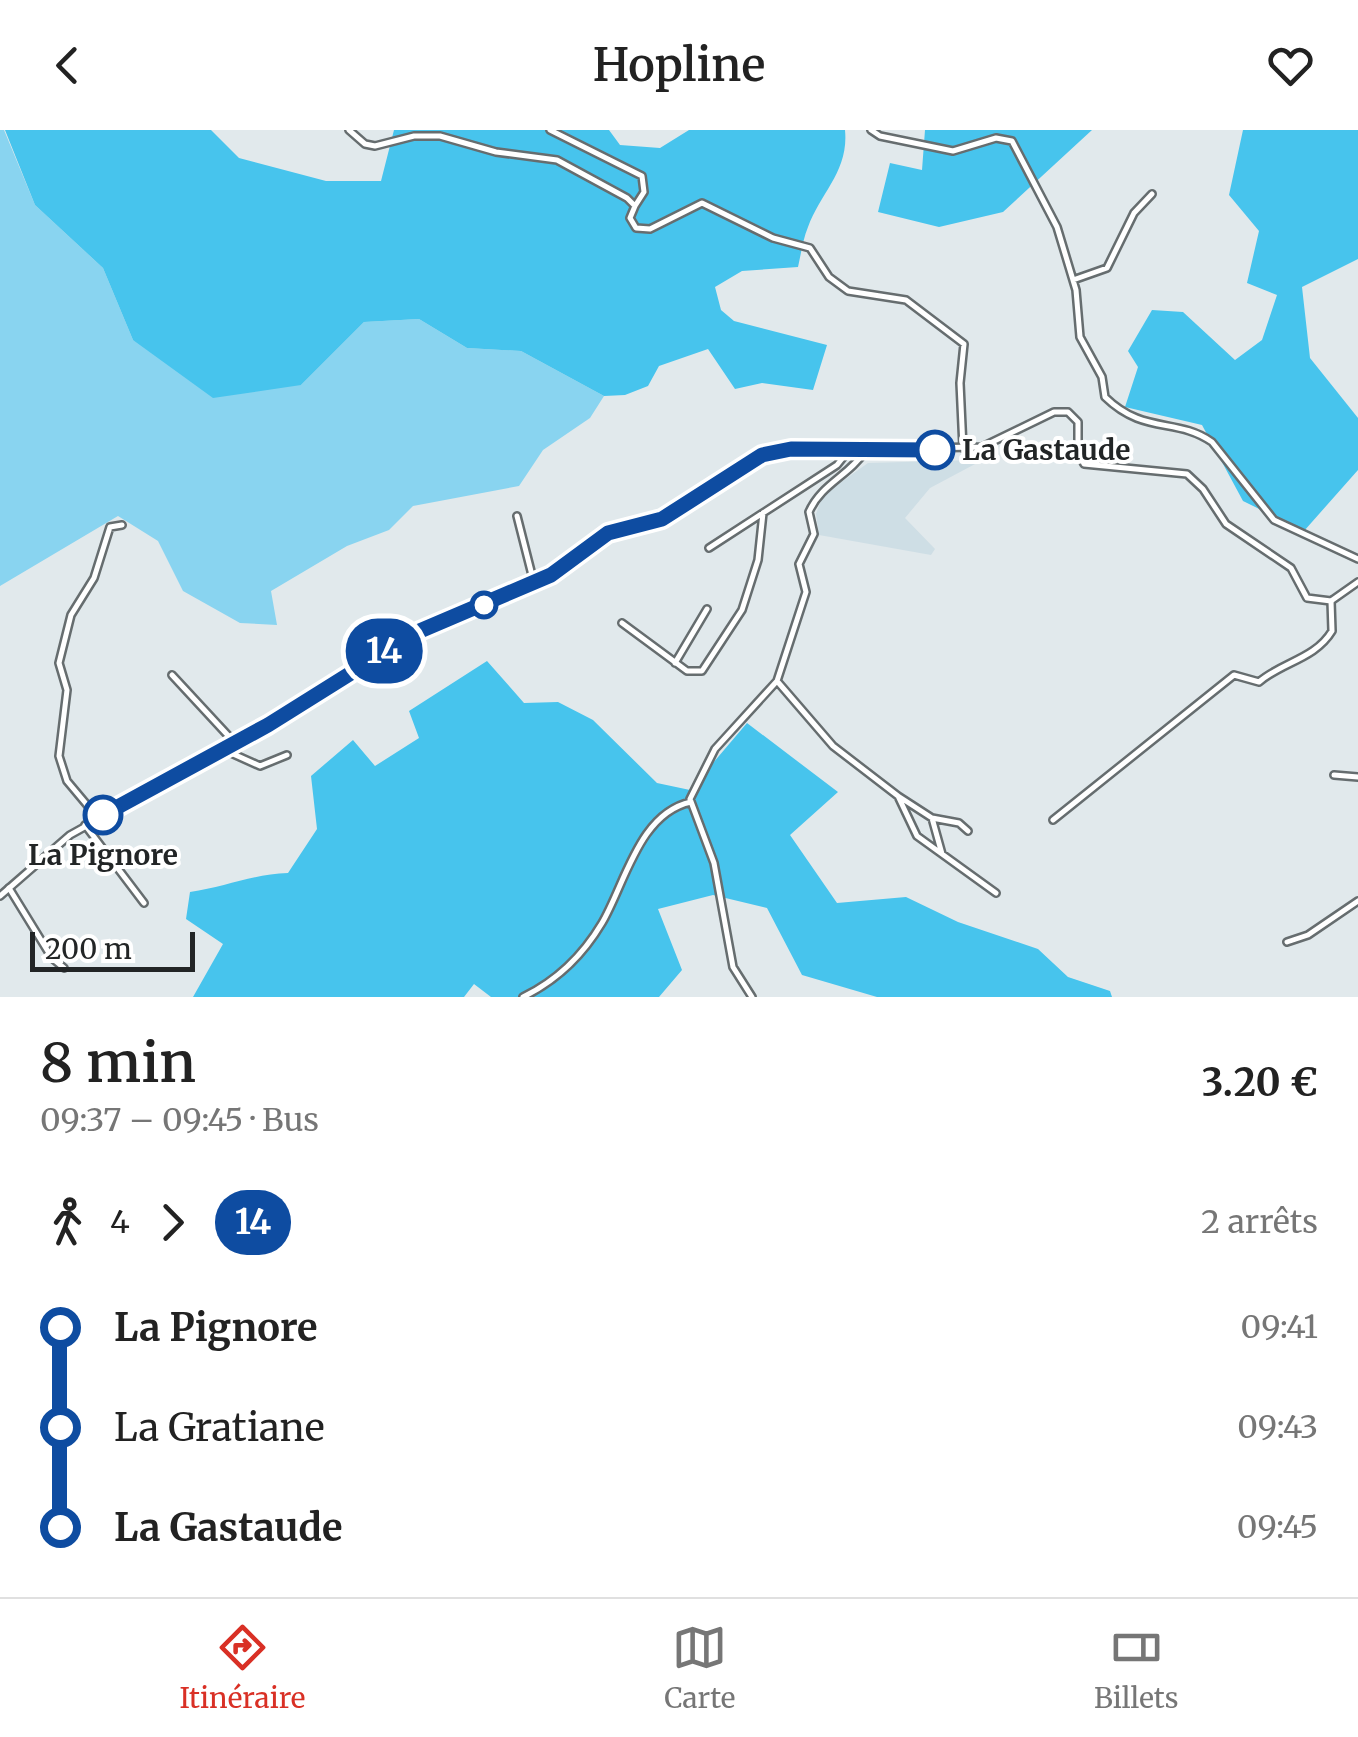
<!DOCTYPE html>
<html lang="fr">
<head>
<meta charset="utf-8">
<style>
  :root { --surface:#fff; --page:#f6f6f6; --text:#222; --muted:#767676; --line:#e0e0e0; --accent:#d93025 }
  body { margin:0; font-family:Merriweather,serif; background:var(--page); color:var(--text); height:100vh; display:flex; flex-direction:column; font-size:38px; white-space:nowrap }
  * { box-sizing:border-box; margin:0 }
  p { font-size:32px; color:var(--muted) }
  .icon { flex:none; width:55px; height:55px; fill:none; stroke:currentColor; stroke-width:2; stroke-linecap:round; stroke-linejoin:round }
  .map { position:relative; height:867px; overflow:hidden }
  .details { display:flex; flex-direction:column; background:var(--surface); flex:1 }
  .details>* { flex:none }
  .badge { padding:0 20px; border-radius:32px; font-size:35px; line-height:65px }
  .scale { position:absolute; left:30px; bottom:25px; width:165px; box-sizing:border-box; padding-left:10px; border:5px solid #222526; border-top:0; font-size:28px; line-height:35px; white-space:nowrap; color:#222526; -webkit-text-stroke:8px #fff; paint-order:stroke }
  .map>.badge { position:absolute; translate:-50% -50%; box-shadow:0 0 0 5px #fff }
  .legs { display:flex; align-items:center; gap:15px; height:110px; padding:0 40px; font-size:32px }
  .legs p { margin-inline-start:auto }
  .headline { display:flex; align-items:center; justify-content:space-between; height:170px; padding:0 40px }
  h1 { font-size:55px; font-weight:600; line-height:75px }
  ul { padding:0 40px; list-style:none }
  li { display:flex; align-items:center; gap:35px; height:100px; font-size:38px }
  li i { display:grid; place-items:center; width:15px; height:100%; margin:0 12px; background:currentColor }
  li i::after { content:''; width:25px; height:25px; margin:-12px; border:8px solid; border-radius:50%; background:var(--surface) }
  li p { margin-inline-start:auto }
  li:first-child i { background:linear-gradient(#0000 50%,currentColor 0) }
  li:last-child i { background:linear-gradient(currentColor 50%,#0000 0) }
  header { display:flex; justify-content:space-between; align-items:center; height:130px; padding:0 40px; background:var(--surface); font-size:45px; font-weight:600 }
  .dock { display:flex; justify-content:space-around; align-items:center; height:140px; border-top:2px solid var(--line); background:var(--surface); font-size:28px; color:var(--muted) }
  .dock a { display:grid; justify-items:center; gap:5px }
  .dock .selected { color:var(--accent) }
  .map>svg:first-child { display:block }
</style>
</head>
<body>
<header><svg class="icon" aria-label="back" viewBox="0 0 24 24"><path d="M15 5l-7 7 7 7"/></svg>Hopline<svg class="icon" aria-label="heart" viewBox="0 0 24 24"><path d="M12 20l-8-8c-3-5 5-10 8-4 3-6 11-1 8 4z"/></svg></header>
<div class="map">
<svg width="1358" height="867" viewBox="0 0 1358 867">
  <rect width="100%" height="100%" fill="#e1e9ec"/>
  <path fill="#cedee5" d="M975,330L977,333L930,358L905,388L935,419L931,425L819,405L816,384L823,365L868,333Z"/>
  <path fill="#89d4f0" d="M0,0H4L35,75L103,138L133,210L301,255L364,192L419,189L467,218L521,221L604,266L590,288L543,320L519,356L413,376L389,400L347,416L271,461L277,495L240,493L183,461L158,411L118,386L0,456Z"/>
  <path fill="#47c4ed" d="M5,0H211L239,28L326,51H381L394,0H609L620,15L660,18L689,0H845C849,41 821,62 808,97C803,109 801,124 798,137L742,141L715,157L721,180L734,191L827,215L813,260L762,253L735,259L708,219L659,236L648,256L625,265L604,266L521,221L467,218L419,189L364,192L301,255L213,268L133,210L103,138L35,75Z
    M925,0H1092L1003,82L939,97L878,82L890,33L922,40Z
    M1243,0H1358V129L1302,157L1310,228L1358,288V340L1304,401L1243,371L1202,295L1125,277L1138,237L1128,221L1152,180L1183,182L1235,230L1262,210L1277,165L1247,153L1259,101L1229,65Z
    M487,531L524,573L558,572L593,590L657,653L690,660L747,593L838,662L790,705L837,773L906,767L958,792L1038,819L1068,847L1110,861L1112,867H877L802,845L767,778L713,765L658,779L682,840L659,867H491L474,854L464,867H193L223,814L186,789L190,762C225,757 253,744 288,743L317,699L311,646L353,610L375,636L419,608L409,581Z"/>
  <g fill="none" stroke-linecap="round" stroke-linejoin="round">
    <defs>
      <path id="minor" d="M349,0L365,14L375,16L414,6H440L496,22L557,30L627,68L635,76L630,88L636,98L650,99L702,73L773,108L810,118L829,147L848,161L906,170L964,214L960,253L963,318
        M550,0L642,46L644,62L635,76
        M871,0L880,6L953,21L996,8L1012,11L1057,97L1076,160L1080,207L1102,247L1105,267C1144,305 1176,287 1212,312L1274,390L1358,429
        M1073,150L1107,138L1134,83L1152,64
        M865,321C850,345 821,354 809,382L814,404L799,434L806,462L777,551L833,616L898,666L917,706L942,724L932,688
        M517,386L534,453
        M709,418L837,335L849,320
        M622,493L687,541H702L742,480L758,430L763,383
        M675,533L707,479
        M172,545L235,613
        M222,619L260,636L287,625
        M1334,645L1358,647
        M898,666L932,688L959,693L968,701
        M98,688L67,651L59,626L67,560L59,533L71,485L94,448L110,397L122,395
        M1053,690L1234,545L1259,552C1282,532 1315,529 1332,501L1331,471
        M85,695L144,773
        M942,724L996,763
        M9,758L52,828L64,838
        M1287,812L1308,805L1358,771
        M523,867C556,851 583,825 602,793C625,754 639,683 691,672
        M752,867L733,837L714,733L690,669L715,619L777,551"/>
      <path id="tertiary" d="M0,766L70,705L268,595L415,503L551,445L607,403L662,389L749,331L776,320L982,317L1054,282H1068L1078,292V321L1084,334L1187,344L1203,359L1226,394L1291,438L1307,468L1331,471L1358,452"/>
    </defs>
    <use href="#minor" stroke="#666d6f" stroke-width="10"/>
    <use href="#tertiary" stroke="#666d6f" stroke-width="10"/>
    <use href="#minor" stroke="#fff" stroke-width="5"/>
    <use href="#tertiary" stroke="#fff" stroke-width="5"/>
  </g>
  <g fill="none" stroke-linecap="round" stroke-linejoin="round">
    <defs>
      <path id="line-1" d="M103,685L268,595L415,503L551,445L608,403L662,389L762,325L791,319L935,320"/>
    </defs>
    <use href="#line-1" stroke="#fff" stroke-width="22"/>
    <use href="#line-1" stroke="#0e4ca1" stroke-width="15"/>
  </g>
  <g fill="#fff" stroke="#0e4ca1" stroke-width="5">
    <circle cx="935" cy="320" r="18"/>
    <circle cx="484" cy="475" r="12"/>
    <circle cx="103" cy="685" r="18"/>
  </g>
  <g text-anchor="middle" stroke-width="8" stroke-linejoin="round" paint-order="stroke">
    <g font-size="28" font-weight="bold" fill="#222526" stroke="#fff" text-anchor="start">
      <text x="962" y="330">La Gastaude</text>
      <text x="103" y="735" text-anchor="middle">La Pignore</text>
    </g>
  </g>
</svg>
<div class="scale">200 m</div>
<b class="badge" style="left:384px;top:521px;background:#0e4ca1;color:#fff">14</b>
</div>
<section class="details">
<div class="headline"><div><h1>8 min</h1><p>09:37 – 09:45 · Bus</p></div><b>3.20 €</b></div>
<div class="legs"><svg class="icon" aria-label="walk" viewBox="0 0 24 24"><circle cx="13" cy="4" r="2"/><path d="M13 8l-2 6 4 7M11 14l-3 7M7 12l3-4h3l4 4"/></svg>4<svg class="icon" aria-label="forward" viewBox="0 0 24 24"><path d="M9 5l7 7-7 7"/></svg><b class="badge" style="background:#0e4ca1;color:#fff">14</b><p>2 arrêts</p></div>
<ul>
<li><i style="color:#0e4ca1"></i><b>La Pignore</b><p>09:41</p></li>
<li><i style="color:#0e4ca1"></i><span>La Gratiane</span><p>09:43</p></li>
<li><i style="color:#0e4ca1"></i><b>La Gastaude</b><p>09:45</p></li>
</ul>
</section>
<nav class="dock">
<a class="selected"><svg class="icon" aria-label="directions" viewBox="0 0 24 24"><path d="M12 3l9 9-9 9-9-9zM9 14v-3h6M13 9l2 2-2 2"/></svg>Itinéraire</a>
<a><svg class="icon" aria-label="map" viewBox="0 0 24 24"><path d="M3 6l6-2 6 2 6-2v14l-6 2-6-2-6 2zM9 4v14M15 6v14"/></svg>Carte</a>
<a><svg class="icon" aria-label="tickets" viewBox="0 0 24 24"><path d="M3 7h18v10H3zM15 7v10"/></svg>Billets</a>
</nav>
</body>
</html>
